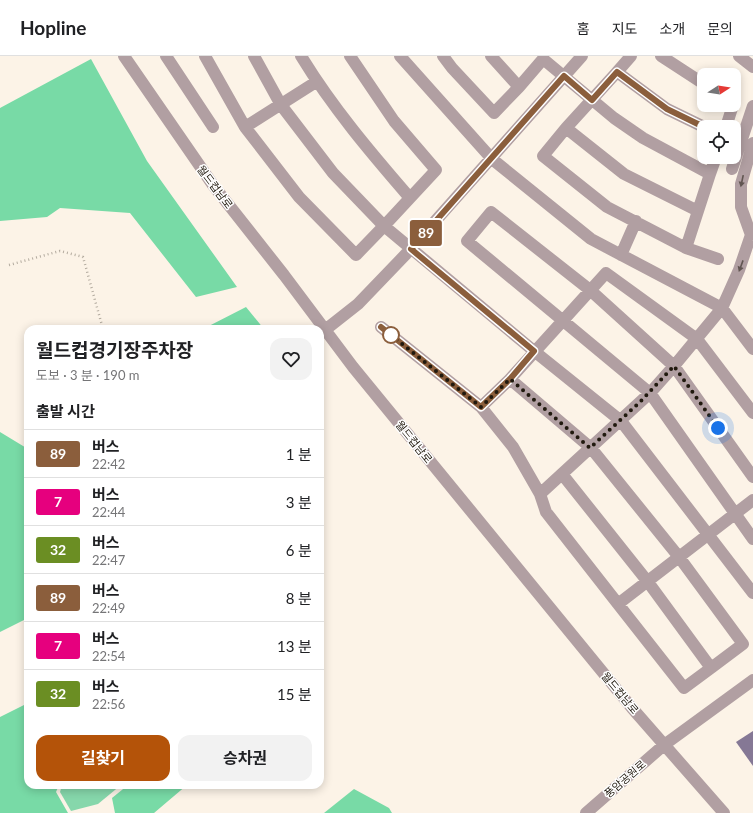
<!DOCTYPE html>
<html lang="ko">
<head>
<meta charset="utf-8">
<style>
  :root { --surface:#fff; --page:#f2f2f2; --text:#202124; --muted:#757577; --line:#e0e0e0; --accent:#b45309 }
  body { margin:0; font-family:Lato,"Noto Sans KR",sans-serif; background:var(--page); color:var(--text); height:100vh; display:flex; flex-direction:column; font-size:15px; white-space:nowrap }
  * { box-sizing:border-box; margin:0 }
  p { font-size:13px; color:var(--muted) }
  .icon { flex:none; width:22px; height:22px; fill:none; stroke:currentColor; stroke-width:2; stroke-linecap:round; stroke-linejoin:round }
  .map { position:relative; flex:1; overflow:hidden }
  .sheet { position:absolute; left:24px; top:269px; width:300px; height:464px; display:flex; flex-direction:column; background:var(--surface); border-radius:12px; box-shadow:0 2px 10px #0003 }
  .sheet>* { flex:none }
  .badge { padding:0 8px; border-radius:3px; font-size:14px; line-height:26px }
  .needle { width:26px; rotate:78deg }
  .buttons { position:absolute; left:697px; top:12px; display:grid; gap:8px }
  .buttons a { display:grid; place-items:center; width:44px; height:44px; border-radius:8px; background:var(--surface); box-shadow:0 2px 10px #0003; font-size:20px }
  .you { position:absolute; width:20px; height:20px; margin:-10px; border:3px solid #fff; border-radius:50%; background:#1a73e8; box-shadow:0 0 0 6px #1a73e833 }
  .map>.badge { position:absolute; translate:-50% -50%; box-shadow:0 0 0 2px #fff }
  h2 { padding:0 12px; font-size:15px; line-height:36px }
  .round { display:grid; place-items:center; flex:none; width:42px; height:42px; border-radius:12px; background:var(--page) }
  .headline { display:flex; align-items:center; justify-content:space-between; height:68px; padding:0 12px }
  h1 { font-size:19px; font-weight:700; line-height:30px }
  .cta { display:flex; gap:8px; margin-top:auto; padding:8px 12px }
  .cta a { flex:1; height:46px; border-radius:12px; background:var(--accent); color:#fff; font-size:16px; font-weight:700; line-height:46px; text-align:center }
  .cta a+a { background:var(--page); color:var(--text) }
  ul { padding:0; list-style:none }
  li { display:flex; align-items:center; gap:12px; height:48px; padding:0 12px; border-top:1px solid var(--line) }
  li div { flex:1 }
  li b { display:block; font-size:15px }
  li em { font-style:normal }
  li .badge { min-width:44px; font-weight:700; text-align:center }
  header { display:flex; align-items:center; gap:24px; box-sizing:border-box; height:56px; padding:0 20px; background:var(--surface); border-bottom:1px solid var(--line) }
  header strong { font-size:19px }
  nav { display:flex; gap:22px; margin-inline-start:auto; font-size:14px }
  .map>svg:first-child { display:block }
</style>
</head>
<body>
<header>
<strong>Hopline</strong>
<nav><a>홈</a><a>지도</a><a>소개</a><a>문의</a></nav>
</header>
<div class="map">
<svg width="753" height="757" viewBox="0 0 753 757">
  <rect width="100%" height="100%" fill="#fcf3e7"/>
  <path fill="#86d7ab" d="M62,729H121L98,748L71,755L60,736Z"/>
  <path fill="#78daa6" d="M91,3L147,105L237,231L196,241L130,157L60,152L47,161L0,165V52Z
    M246,251L264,273H203Z
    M0,376L28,393V562L0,576Z
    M28,647V729H59L56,736L68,757H0V661Z
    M128,729H187L154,757H115L112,742Z
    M354,733L389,752L392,757H324Z"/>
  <path fill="#857895" d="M753,675V710L736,686Z"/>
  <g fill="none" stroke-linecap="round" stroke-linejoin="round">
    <path stroke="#b3ab9f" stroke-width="2.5" stroke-dasharray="1 3" stroke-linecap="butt" d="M9,209L60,195L83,201L103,273"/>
    <path stroke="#b19fa2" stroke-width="12" d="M124,0L213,129L284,219L353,311L632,652L724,757
      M166,0L213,71
      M205,0L245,71L299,141L356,199L384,170L333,117L281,49L254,0
      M301,0C332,51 371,97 410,142L436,114L394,65L350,0
      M400,0L492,103L591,183L722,252L753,293
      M443,0L452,12L494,57L519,31L491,0
      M631,0L617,16L667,53L704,71
      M661,0L704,28
      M739,0L753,11
      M519,31L543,3L614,62L643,82L710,118L716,101
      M245,71L316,26
      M726,71L733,49
      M566,72L543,100L607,151L686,192L698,155L624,118L566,72L617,16
      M732,113L753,50
      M410,142L384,170L534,295L621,365L753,537
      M698,155L710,118
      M751,179L741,151V128L753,87
      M686,192L718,203
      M621,199L636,165
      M381,271L481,351L513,391L540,438L546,456L618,548L753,444
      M325,274L358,248L406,198L582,0
      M510,323L591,392L679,501L743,588L711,612L648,526L562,418
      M481,351L510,323L606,217L697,283L753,357
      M753,421L674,310L590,234L491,156L467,185L650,337L753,483
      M540,438L650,337L674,310L722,252L739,214L753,173
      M618,548L684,632L711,612
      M586,757L664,689L753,624"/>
  </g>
  <defs><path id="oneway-solid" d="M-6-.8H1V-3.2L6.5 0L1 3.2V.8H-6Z"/></defs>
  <g fill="#615551">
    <use href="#oneway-solid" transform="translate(742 125) rotate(102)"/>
    <use href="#oneway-solid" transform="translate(741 210) rotate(110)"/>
  </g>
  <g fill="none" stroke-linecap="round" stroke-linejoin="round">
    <defs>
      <path id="line" d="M381,271L481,351L510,323L534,295L411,193L564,20L592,44L617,16L667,53L704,71"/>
    </defs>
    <use href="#line" stroke="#fff" stroke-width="9"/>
    <use href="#line" stroke="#8b5e3c" stroke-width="6"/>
    <path stroke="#20190e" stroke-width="4" stroke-dasharray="0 7.2" d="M391,279L481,351L510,323L590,392L640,346L674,310L718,372"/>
  </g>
  <circle fill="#fff" stroke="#8b5e3c" stroke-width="2" cx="391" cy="279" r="8"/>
  <g text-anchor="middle" stroke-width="3" stroke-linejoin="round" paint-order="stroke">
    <g font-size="11" fill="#20190e" stroke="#fff">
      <text transform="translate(215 131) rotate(53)" y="4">월드컵남로</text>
      <text transform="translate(414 386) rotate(51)" y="4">월드컵남로</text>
      <text transform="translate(620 637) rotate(50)" y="4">월드컵남로</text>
      <text transform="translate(625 723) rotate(-41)" y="4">풍암공원로</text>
    </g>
  </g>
</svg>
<div class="buttons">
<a><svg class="needle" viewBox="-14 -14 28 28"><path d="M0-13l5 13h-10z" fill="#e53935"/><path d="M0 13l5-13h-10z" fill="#757577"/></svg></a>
<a><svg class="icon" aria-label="locate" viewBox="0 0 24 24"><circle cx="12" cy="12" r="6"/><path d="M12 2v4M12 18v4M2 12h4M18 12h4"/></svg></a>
</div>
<div class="you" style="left:718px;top:372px"></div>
<b class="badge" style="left:426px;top:177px;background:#8b5e3c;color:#fff">89</b>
<section class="sheet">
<div class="headline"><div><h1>월드컵경기장주차장</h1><p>도보 · 3 분 · 190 m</p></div><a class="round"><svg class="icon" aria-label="heart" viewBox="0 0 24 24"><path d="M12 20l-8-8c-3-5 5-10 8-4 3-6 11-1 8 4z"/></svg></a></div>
<h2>출발 시간</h2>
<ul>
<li><span class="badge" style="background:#8b5e3c;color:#fff">89</span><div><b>버스</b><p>22:42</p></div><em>1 분</em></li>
<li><span class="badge" style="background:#e6007e;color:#fff">7</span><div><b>버스</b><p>22:44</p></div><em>3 분</em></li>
<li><span class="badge" style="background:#6b8e23;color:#fff">32</span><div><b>버스</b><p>22:47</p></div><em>6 분</em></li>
<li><span class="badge" style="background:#8b5e3c;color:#fff">89</span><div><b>버스</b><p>22:49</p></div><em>8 분</em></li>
<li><span class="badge" style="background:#e6007e;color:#fff">7</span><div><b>버스</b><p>22:54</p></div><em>13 분</em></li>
<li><span class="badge" style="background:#6b8e23;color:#fff">32</span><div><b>버스</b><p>22:56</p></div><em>15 분</em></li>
</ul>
<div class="cta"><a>길찾기</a><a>승차권</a></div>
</section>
</div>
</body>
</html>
